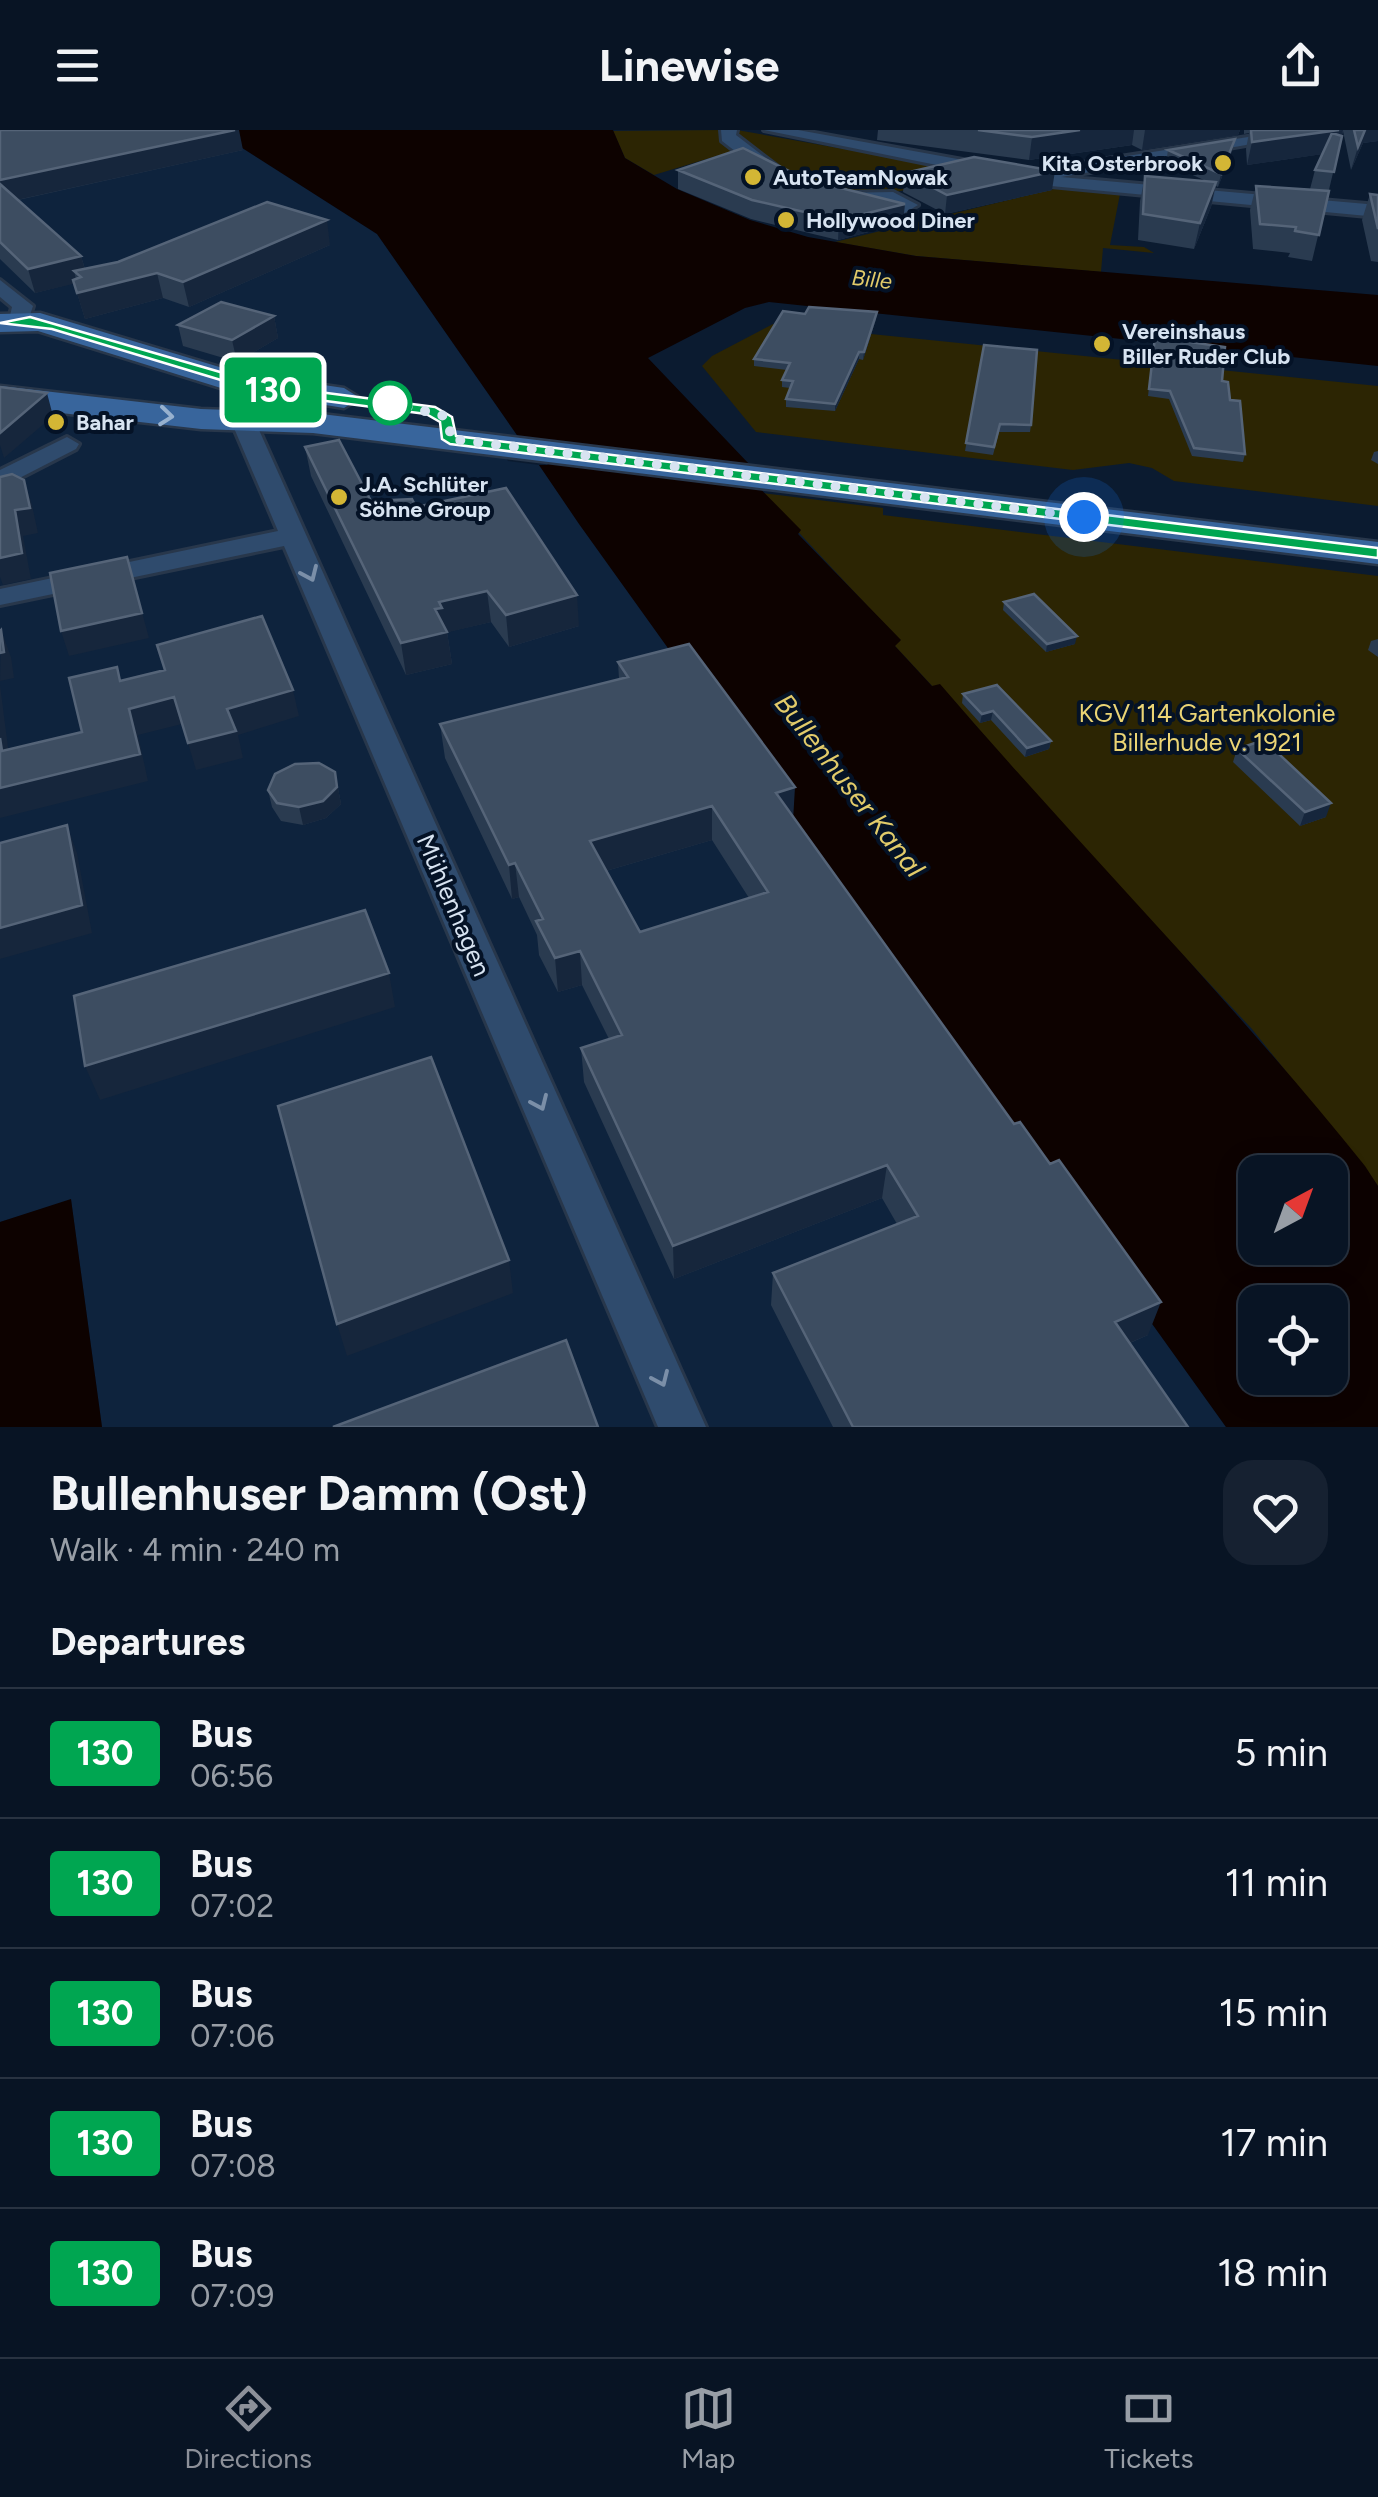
<!DOCTYPE html>
<html lang="en">
<head>
<meta charset="utf-8">
<style>
  :root { --surface:#081424; --page:#162131; --text:#f1f3f6; --muted:#989ea6; --line:#293341; --accent:#8c9099 }
  body { margin:0; font-family:Figtree,sans-serif; background:var(--page); color:var(--text); height:100vh; display:flex; flex-direction:column; font-size:38px; white-space:nowrap }
  * { box-sizing:border-box; margin:0 }
  p { font-size:32px; color:var(--muted) }
  .icon { flex:none; width:55px; height:55px; fill:none; stroke:currentColor; stroke-width:2; stroke-linecap:round; stroke-linejoin:round }
  .map { position:relative; height:1297px; overflow:hidden }
  .details { display:flex; flex-direction:column; background:var(--surface); flex:1 }
  .details>* { flex:none }
  .badge { padding:0 20px; border-radius:8px; font-size:35px; line-height:65px }
  .needle { width:65px; rotate:41deg }
  .tools { position:absolute; left:1238px; top:1025px; display:grid; gap:20px }
  .tools a { display:grid; place-items:center; width:110px; height:110px; border-radius:20px; background:var(--surface); box-shadow:0 5px 25px #0003,0 0 0 2px var(--line); font-size:50px }
  .you { position:absolute; width:50px; height:50px; margin:-25px; border:8px solid #fff; border-radius:50%; background:#1a73e8; box-shadow:0 0 0 15px #1a73e833 }
  .map>.badge { position:absolute; translate:-50% -50%; box-shadow:0 0 0 5px #fff }
  h2 { padding:0 50px; font-size:38px; line-height:90px }
  .round { display:grid; place-items:center; flex:none; width:105px; height:105px; border-radius:30px; background:var(--page) }
  .overview { display:flex; align-items:center; justify-content:space-between; height:170px; padding:0 50px }
  h1 { font-size:48px; font-weight:700; line-height:75px }
  ul { padding:0; list-style:none }
  li { display:flex; align-items:center; gap:30px; height:130px; padding:0 50px; border-top:2px solid var(--line) }
  li div { flex:1 }
  li b { display:block; font-size:38px }
  li em { font-style:normal }
  li .badge { min-width:110px; font-weight:700; text-align:center }
  header { display:flex; justify-content:space-between; align-items:center; height:130px; padding:0 50px; background:var(--surface); font-size:45px; font-weight:700 }
  .menu { display:flex; justify-content:space-around; align-items:center; height:140px; border-top:2px solid var(--line); background:var(--surface); font-size:28px; color:var(--muted) }
  .menu a { display:grid; justify-items:center; gap:5px }
  .menu .selected { color:var(--accent) }
  .map>svg:first-child { display:block }
</style>
</head>
<body>
<header><svg class="icon" aria-label="menu" viewBox="0 0 24 24"><path d="M4 6h16M4 12h16M4 18h16"/></svg>Linewise<svg class="icon" aria-label="share" viewBox="0 0 24 24"><path d="M12 15V3M7 8l5-5 5 5M5 13v7h14v-7"/></svg></header>
<div class="map">
<svg width="1378" height="1297" viewBox="0 0 1378 1297">
  <rect width="100%" height="100%" fill="#0b1b30"/>
  <path fill="#0e233d" d="M0,0H214L377,104L519,308L491,305L508,331L539,335L1226,1297H102L71,1070L0,1092Z"/>
  <path fill="#2c2503" d="M723,0L736,20L654,45L625,28L613,1Z
    M737,0L979,43C918,57 846,83 788,46C771,34 755,20 738,7Z
    M1058,58L1120,64L1110,115L1144,117L1154,123L1103,118L1101,142L916,126L835,112Z
    M773,194L1378,256V376L1174,351L1152,338L1129,333L1073,340L756,302L702,236L712,226Z
    M762,363L883,378V385L1378,446V1056L1252,899L1085,720L940,555L933,557L894,515L900,511Z"/>
  <path fill="#0d0200" fill-rule="evenodd" d="M214,0H613L625,28L677,59L750,90L808,107L916,126L1378,165V236L769,172L745,178L648,228L749,334L735,333L801,400L798,404L901,510L895,516L932,556L940,554C1080,717 1231,869 1365,1036L1378,1056V1297H1226L579,394L539,335H548L529,310L519,308L377,104ZM1255,1042H1330V1118H1255ZM1255,1172H1330V1248H1255Z
    M71,1069L102,1297H0V1092Z"/>
  <g fill="none" stroke-linecap="round" stroke-linejoin="round">
    <defs>
      <path id="street" d="M721,0H737L736,5L783,41V49H771L722,11Z
        M764,0H798L1051,46V38L1057,37L1292,0H1332L1061,47L1378,75V87L1030,54Z
        M893,62L918,75L898,87L855,79L853,73L831,68L840,63Z
        M0,150L33,176L27,194H13L9,190L12,177L0,167Z
        M232,244L243,251L255,291L706,1297H658L284,416L0,475V459L278,401L231,291L221,251Z
        M67,307L79,314L76,319L0,358V340Z"/>
      <path id="secondary" d="M40,183L236,242L344,258L360,268L344,278L221,258L38,201L0,202V184Z
        M0,256L201,279L313,283L1378,412V434L313,303L201,299L0,276Z"/>
    </defs>
    <use href="#street" stroke="#28374b" stroke-width="6"/>
    <use href="#secondary" stroke="#28374b" stroke-width="5"/>
    <use href="#street" fill="#2f4b6d" fill-rule="evenodd"/>
    <use href="#secondary" fill="#38659c" fill-rule="evenodd"/>
  </g>
  <path fill="#2a3b50" fill-rule="evenodd" d="M0,0L243,20L18,70L81,126L85,139L330,115L189,177L163,168L85,189L74,153L35,163L0,129Z
    M878,0H1240L1238,5L1142,20L1132,15L1029,30L877,10Z
    M1244,0H1378V11L1363,13L1351,40L1343,1L1312,131L1288,127L1290,123L1253,119L1250,80L1256,56L1310,59L1315,40L1322,24L1247,35L1246,19L1249,3L1244,4Z
    M1235,9L1232,21L1218,57L1216,56L1211,77L1194,119L1138,110L1140,71L1145,46L1206,51L1166,33L1168,20Z
    M678,40L805,49L903,93L838,110L751,89L678,59Z
    M905,43L1052,60L945,84L903,62Z
    M1370,64L1378,65V132L1371,131L1362,90Z
    M805,184L876,189L863,230L859,229L835,281L786,277V269L790,258L782,257V250L787,240L754,236V229Z
    M274,186L278,208L237,232L183,216L178,195Z
    M1154,214L1222,251L1245,324L1243,332L1192,326L1169,269L1148,266Z
    M984,215L1031,295L1030,302H999L993,325L965,321Z
    M305,317L371,371L416,377L579,496L509,517L491,492L447,502L452,534L406,545L311,346Z
    M1378,321V334L1371,330L1374,322Z
    M1004,472L1075,514L1046,522L1003,480Z
    M1378,509V527L1368,520L1371,511Z
    M618,532L793,686L1148,1205L1130,1213L1188,1297H833L771,1175L773,1143L897,1094L882,1068L674,1149L584,952L581,918L609,909L582,855L558,862L539,825L537,805L519,767L512,769L445,628L440,594L619,549ZM712,710L749,768L640,802L606,741Z
    M963,564L1051,611L1049,619L1025,627L991,590L980,593L962,573Z
    M1237,619L1326,687L1300,696L1233,632Z
    M335,642L341,674L326,688L303,695L281,691L272,677L268,660Z"/>
  <path fill="#16263c" d="M235,0H239L243,20L3,73L0,63V50Z
    M1080,0H1134L1132,15L1029,30L1032,7Z
    M1145,0H1240L1238,5L1142,20Z
    M1343,0L1337,22L1247,35L1252,12Z
    M1365,0H1378V11L1363,13L1351,40L1358,17Z
    M1235,9L1232,21L1218,57L1221,44Z
    M1055,41L1052,60L945,84L947,65Z
    M1216,52L1211,77L1194,119L1200,93Z
    M905,74L903,93L838,110L839,90Z
    M327,90L330,115L189,177L183,152Z
    M81,126L88,150L81,147L74,141L77,153L35,163L28,139Z
    M157,143L163,168L85,189L77,163Z
    M877,182L876,189L863,230L864,222Z
    M274,186L278,208L237,232L232,210Z
    M859,222V229L835,281V274Z
    M47,263L53,286L4,328L0,315V303Z
    M24,350L32,375L38,403L23,406L31,449L3,455L0,447V428Z
    M127,427L149,508L69,526L61,501Z
    M487,461L491,492L445,503L447,502L452,534L406,545L401,513L439,472Z
    M577,465L579,496L509,517L506,485Z
    M1,500L11,527L14,548L0,551Z
    M1077,506L1075,514L1046,522L1047,514Z
    M0,555L12,648L2,621L0,608Z
    M293,560L299,586L238,605L243,628L196,640L188,613L227,579Z
    M174,567L182,594L138,605L148,651L0,688V658L129,579Z
    M993,581L991,590L980,593L982,584Z
    M1051,611L1049,619L1025,627L1027,618Z
    M335,642L341,674L326,688L303,695L299,677Z
    M795,657L793,691L776,663Z
    M1331,673L1326,687L1300,696L1305,682Z
    M712,676V710L592,745L590,711Z
    M67,695L77,723L92,803L0,829V798Z
    M515,733L519,767L512,769L509,735Z
    M580,821L582,855L558,862L555,828Z
    M389,843L395,877L100,970L85,936Z
    M887,1035L882,1068L674,1149L673,1116Z
    M509,1130L513,1163L347,1226L337,1194Z
    M1161,1172L1148,1205L1103,1224L1115,1192Z"/>
  <path fill="#3d4d61" stroke="#556478" stroke-width="2.5" fill-rule="evenodd" d="M0,0H235L0,50Z
    M978,0H1080L1032,7Z
    M1251,0H1339L1252,12Z
    M1354,0H1365L1358,17Z
    M1332,3L1342,6L1334,42L1315,40Z
    M1235,9L1221,44L1168,20Z
    M743,18L805,49L905,74L839,90L752,70L678,40Z
    M974,27L1055,41L947,65L905,43Z
    M1145,46L1216,52L1200,93L1143,84Z
    M0,54L81,126L28,139L0,112Z
    M1256,56L1329,61L1319,105L1295,101L1296,97L1260,94Z
    M1370,64L1378,65V99Z
    M267,72L327,90L183,152L157,143L77,163L73,150L81,147L74,141L118,132Z
    M221,172L274,186L232,210L178,195Z
    M809,177L877,182L864,222H859L835,274L786,269L793,251L782,250L790,233L754,229L783,181L805,184Z
    M1155,207L1225,217L1222,251L1228,252L1230,270L1240,271L1245,324L1194,318L1170,261L1149,259Z
    M984,215L1037,220L1031,295L1000,294L994,317L966,313Z
    M0,257L47,263L0,303Z
    M339,310L371,371L412,369L416,377L506,358L577,465L506,485L487,461L439,472L442,478L435,479L447,502L401,513L305,317Z
    M12,344L24,350L30,378L15,380L22,423L0,428V347Z
    M127,427L142,483L61,501L50,443Z
    M1034,464L1077,506L1047,514L1004,472Z
    M262,486L293,560L227,579L236,601L188,613L174,567L129,579L140,624L0,658V608L2,621L82,602L69,548L117,537L120,551L165,540L157,515Z
    M1,500L4,522L0,523V501Z
    M689,514L795,657L776,663L1014,994L1020,992L1050,1034L1059,1030L1161,1172L1115,1192L1188,1297H853L773,1143L918,1086L887,1035L673,1116L581,918L622,905L580,821L555,828L536,791L543,789L515,733L509,735L440,594L628,547L618,532ZM712,676L768,762L640,802L590,711Z
    M997,555L1051,611L1027,618L993,581L982,584L963,564Z
    M1264,610L1331,673L1305,682L1237,619Z
    M319,633L335,642L337,657L323,671L299,677L277,673L268,660L275,644L295,634Z
    M67,695L82,775L0,798V713Z
    M365,780L389,843L85,936L74,866Z
    M431,927L509,1130L337,1194L278,976Z
    M566,1210L598,1297H333Z"/>
  <defs><path id="oneway-chevron" d="M-2-3.5L2.5 0L-2 3.5" fill="none" stroke-width="1.6" stroke-linecap="round" stroke-linejoin="round" transform="scale(2.5)"/></defs>
  <use stroke="#97b1cf" href="#oneway-chevron" transform="translate(166 286) rotate(6)"/>
  <g stroke="#7b8fa8">
    <use href="#oneway-chevron" transform="translate(310 444) rotate(66)"/>
    <use href="#oneway-chevron" transform="translate(540 973) rotate(66)"/>
    <use href="#oneway-chevron" transform="translate(661 1249) rotate(66)"/>
  </g>
  <path fill="#00a651" stroke="#fff" stroke-width="2.5" d="M30,187L265,255L435,277L452,287L456,306L1378,418V428L450,314L442,309L440,292L426,284L264,263L52,199L0,193Z"/>
  <g fill="none" stroke-linecap="round" stroke-linejoin="round">
    <path stroke="#d7e3f1" stroke-width="10" stroke-dasharray="0 18" d="M390,273L442,285L450,298V309L1084,387"/>
  </g>
  <g fill="#d3b635" stroke="#041226" stroke-width="4">
    <circle cx="1223" cy="33" r="10"/>
    <circle cx="753" cy="47" r="10"/>
    <circle cx="786" cy="90" r="10"/>
    <circle cx="1102" cy="214" r="10"/>
    <circle cx="56" cy="292" r="10"/>
    <circle cx="339" cy="367" r="10"/>
  </g>
  <circle fill="#fff" stroke="#00a651" stroke-width="5" cx="390" cy="273" r="20"/>
  <g text-anchor="middle" stroke-width="8" stroke-linejoin="round" paint-order="stroke">
    <g font-size="22" font-weight="bold" fill="#d7e3f1" stroke="#041226" text-anchor="start">
      <text x="1203" y="41" text-anchor="end">Kita Osterbrook</text>
      <text x="773" y="55">AutoTeamNowak</text>
      <text x="806" y="98">Hollywood Diner</text>
      <text x="1122" y="209">Vereinshaus<tspan x="1122" dy="25">Biller Ruder Club</tspan></text>
      <text x="76" y="300">Bahar</text>
      <text x="359" y="362">J.A. Schlüter<tspan x="359" dy="25">Söhne Group</tspan></text>
    </g>
    <g font-size="22" font-style="italic" fill="#e2cb6a" stroke="#041226">
      <text transform="translate(872 149) rotate(6)" y="8">Bille</text>
    </g>
    <g font-size="25" fill="#ebd474" stroke="#041226">
      <text x="1207" y="592">KGV 114 Gartenkolonie<tspan x="1207" dy="29">Billerhude v. 1921</tspan></text>
    </g>
    <g font-size="25" fill="#d7e3f1" stroke="#041226">
      <text transform="translate(454 775) rotate(67)" y="9">Mühlenhagen</text>
    </g>
    <g font-size="28" font-style="italic" fill="#e2cb6a" stroke="#041226">
      <text transform="translate(850 655) rotate(52)" y="10">Bullenhuser Kanal</text>
    </g>
  </g>
</svg>
<div class="tools">
<a><svg class="needle" viewBox="-14 -14 28 28"><path d="M0-13l5 13h-10z" fill="#e53935"/><path d="M0 13l5-13h-10z" fill="#989ea6"/></svg></a>
<a><svg class="icon" aria-label="locate" viewBox="0 0 24 24"><circle cx="12" cy="12" r="6"/><path d="M12 2v4M12 18v4M2 12h4M18 12h4"/></svg></a>
</div>
<div class="you" style="left:1084px;top:387px"></div>
<b class="badge" style="left:273px;top:260px;background:#00a651;color:#fff">130</b>
</div>
<section class="details">
<div class="overview"><div><h1>Bullenhuser Damm (Ost)</h1><p>Walk · 4 min · 240 m</p></div><a class="round"><svg class="icon" aria-label="heart" viewBox="0 0 24 24"><path d="M12 20l-8-8c-3-5 5-10 8-4 3-6 11-1 8 4z"/></svg></a></div>
<h2>Departures</h2>
<ul>
<li><span class="badge" style="background:#00a651;color:#fff">130</span><div><b>Bus</b><p>06:56</p></div><em>5 min</em></li>
<li><span class="badge" style="background:#00a651;color:#fff">130</span><div><b>Bus</b><p>07:02</p></div><em>11 min</em></li>
<li><span class="badge" style="background:#00a651;color:#fff">130</span><div><b>Bus</b><p>07:06</p></div><em>15 min</em></li>
<li><span class="badge" style="background:#00a651;color:#fff">130</span><div><b>Bus</b><p>07:08</p></div><em>17 min</em></li>
<li><span class="badge" style="background:#00a651;color:#fff">130</span><div><b>Bus</b><p>07:09</p></div><em>18 min</em></li>
</ul>
</section>
<nav class="menu">
<a class="selected"><svg class="icon" aria-label="directions" viewBox="0 0 24 24"><path d="M12 3l9 9-9 9-9-9zM9 14v-3h6M13 9l2 2-2 2"/></svg>Directions</a>
<a><svg class="icon" aria-label="map" viewBox="0 0 24 24"><path d="M3 6l6-2 6 2 6-2v14l-6 2-6-2-6 2zM9 4v14M15 6v14"/></svg>Map</a>
<a><svg class="icon" aria-label="tickets" viewBox="0 0 24 24"><path d="M3 7h18v10H3zM15 7v10"/></svg>Tickets</a>
</nav>
</body>
</html>
